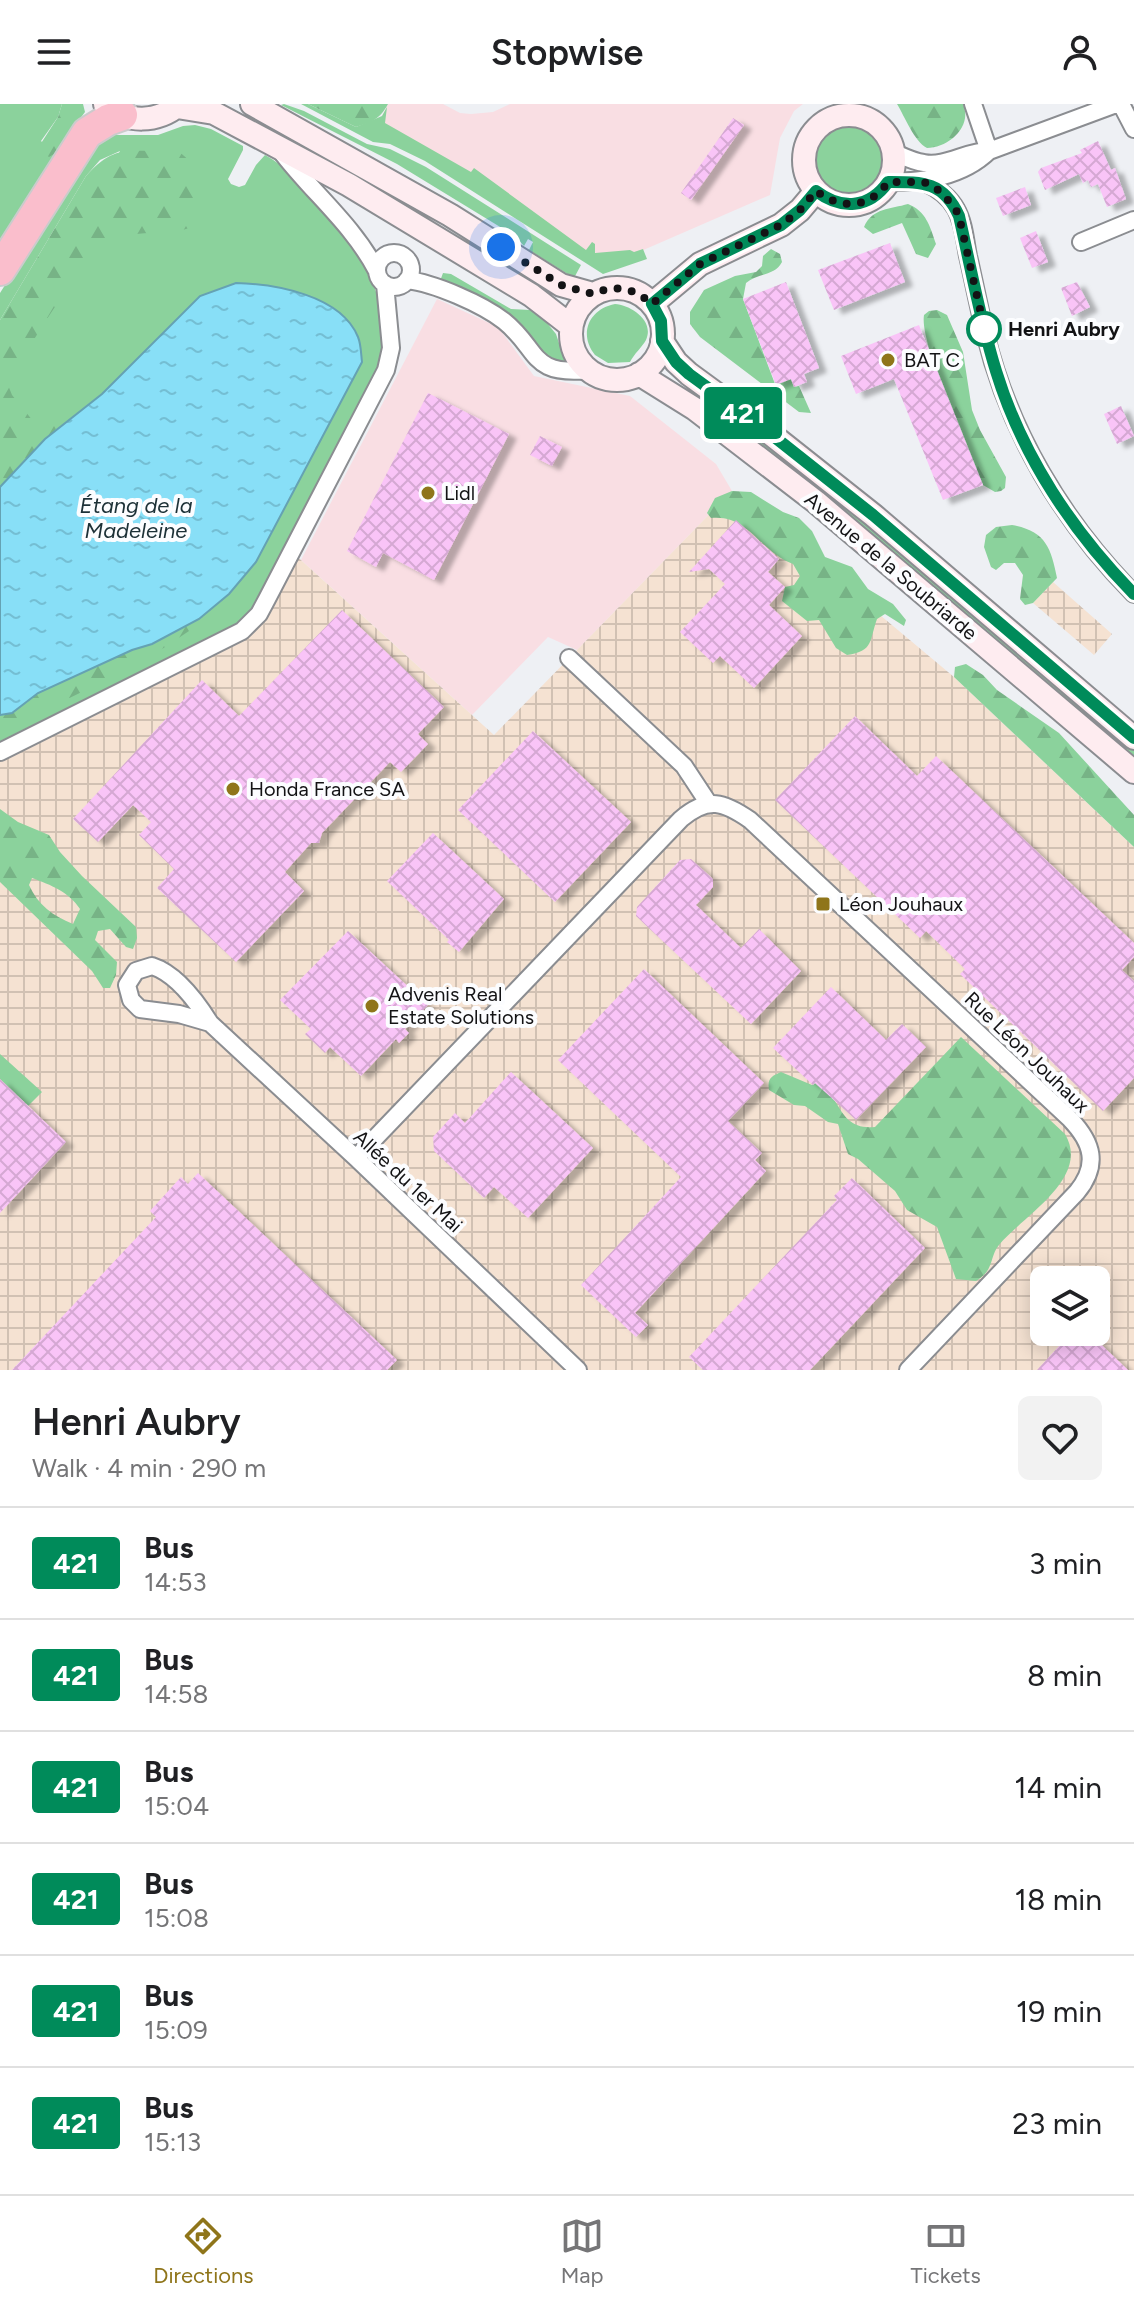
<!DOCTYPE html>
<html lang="en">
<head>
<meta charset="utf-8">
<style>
  :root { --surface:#fff; --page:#f2f2f2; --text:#202124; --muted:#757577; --line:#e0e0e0; --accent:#8f751a }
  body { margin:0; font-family:Figtree,sans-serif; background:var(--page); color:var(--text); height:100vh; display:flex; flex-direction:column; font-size:30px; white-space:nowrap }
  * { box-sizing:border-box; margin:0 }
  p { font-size:26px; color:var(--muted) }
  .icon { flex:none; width:44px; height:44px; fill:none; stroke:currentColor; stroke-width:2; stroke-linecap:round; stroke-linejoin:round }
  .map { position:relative; height:1266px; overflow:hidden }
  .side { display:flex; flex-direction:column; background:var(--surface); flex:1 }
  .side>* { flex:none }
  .badge { padding:0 16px; border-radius:6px; font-size:28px; line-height:52px }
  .buttons { position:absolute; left:1030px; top:1162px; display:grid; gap:16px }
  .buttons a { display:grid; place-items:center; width:80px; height:80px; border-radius:12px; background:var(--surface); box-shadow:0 4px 20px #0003; font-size:40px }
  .you { position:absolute; width:40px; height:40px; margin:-20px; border:6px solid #fff; border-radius:50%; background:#1a73e8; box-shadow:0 0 0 12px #1a73e833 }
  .map>.badge { position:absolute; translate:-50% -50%; box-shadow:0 0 0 4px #fff }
  .round { display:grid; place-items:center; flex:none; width:84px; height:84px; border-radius:12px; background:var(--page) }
  .summary { display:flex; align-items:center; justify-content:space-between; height:136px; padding:0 32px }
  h1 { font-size:38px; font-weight:600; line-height:60px }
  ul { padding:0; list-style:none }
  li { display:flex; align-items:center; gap:24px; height:112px; padding:0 32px; border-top:2px solid var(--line) }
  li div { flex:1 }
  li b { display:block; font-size:30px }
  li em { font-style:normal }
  li .badge { min-width:88px; font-weight:700; text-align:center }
  header { display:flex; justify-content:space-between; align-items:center; height:104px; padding:0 32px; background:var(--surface); font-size:36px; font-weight:600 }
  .tab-bar { display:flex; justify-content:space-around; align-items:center; height:112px; border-top:2px solid var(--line); background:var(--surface); font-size:22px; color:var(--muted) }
  .tab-bar a { display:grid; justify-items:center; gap:4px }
  .tab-bar .active { color:var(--accent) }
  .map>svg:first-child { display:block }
</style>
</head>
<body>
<header><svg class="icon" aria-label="menu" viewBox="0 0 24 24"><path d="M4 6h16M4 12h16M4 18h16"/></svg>Stopwise<svg class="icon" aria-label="person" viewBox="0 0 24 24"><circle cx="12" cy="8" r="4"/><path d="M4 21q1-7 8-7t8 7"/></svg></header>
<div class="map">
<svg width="1134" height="1266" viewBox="0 0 1134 1266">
  <defs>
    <pattern id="industrial-grid" width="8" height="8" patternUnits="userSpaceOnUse" patternTransform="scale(2)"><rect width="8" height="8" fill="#f5e2d2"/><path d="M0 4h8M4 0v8" fill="none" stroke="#d1c1b3"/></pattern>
    <pattern id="forest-firs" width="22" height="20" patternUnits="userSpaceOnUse" patternTransform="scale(2)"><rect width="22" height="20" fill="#8bd29c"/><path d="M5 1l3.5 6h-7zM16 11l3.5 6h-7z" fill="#77b386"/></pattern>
    <pattern id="water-ripples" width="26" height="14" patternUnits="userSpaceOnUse" patternTransform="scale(2)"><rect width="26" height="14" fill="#88dff7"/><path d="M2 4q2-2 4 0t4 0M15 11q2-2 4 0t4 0" fill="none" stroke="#74bed3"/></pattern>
    <pattern id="building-cross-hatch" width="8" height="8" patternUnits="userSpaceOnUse" patternTransform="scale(2)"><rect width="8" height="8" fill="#f9c4f7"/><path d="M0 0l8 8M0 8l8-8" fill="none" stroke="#d5a8d3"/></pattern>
    <filter id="shadow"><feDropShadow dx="8" dy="4.5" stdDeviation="2" flood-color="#0004"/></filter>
  </defs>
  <rect width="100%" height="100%" fill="#eef0f4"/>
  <path fill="#f9dee3" d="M388,0H443L460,9L471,10L493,8L510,0H803L794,7L780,34L770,91L625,154L586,147L384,19L382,12Z
    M437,195L498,223L534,272L630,292L716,360L732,387L577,546L548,533L472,611L301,456Z"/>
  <path fill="url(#industrial-grid)" fill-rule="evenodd" d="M732,387L954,573L1134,743V1266H0V634L281,438L494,631ZM1044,1176H1096V1228H1044Z
    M1053,478L1112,530L1094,551L1033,499Z"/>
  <path fill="#8bd29c" d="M0,0H62L58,13L41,37L54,50L82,16L0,150Z
    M284,0L304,7L367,40L390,45L426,63L581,161L574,174L529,146L533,138L528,135L524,142L515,132L397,60L281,1Z
    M301,0H308L356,23L382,12L387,3L385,19L471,68L474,64L586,146L592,138L595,140V149L630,146L634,148L643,145L647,155L603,170L425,57L390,40L373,38Z
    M195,21L211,25L243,42V46L228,75L231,80L239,83L245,81L256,61L265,51C284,61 297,77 312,92C359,139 391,189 381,258L253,507L242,519L0,640V267L120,47L100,56L86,72L0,216V189L69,80L102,36L114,31H158L183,22Z
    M814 56a34 34 0 1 1 68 0a34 34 0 1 1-68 0Z
    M443,169L451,170L511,205L530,206L543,214L556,230L566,260C533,257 469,201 439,180Z
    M615,200C630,201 655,216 646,236C642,243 634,250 630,258L608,259L595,251C578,230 589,205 615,200Z
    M695,283L914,458L1134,645V656L690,290Z
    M0,950L42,988L28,1002L0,975Z"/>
  <path fill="url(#forest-firs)" fill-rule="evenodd" d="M62,0H83L85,8L54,50L49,53L38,44L58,13Z
    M308,0H388C380,15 372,18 356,23Z
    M897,0H963C973,23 948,44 927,44C914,37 905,13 897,0Z
    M173,45C202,57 198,89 201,117C177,136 145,123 118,135C83,150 27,245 8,281L12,291L33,317H42L56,312V325L0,383V216L86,72C118,36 131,51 173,45Z
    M908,100C926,107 930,122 936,140L928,154L916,150L902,119L873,130L864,123C872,104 891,105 908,100Z
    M771,145L780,150L782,158C775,172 758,169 746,179L743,195L775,280L791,275L794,283L799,282L811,309L799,308L700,233L690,220V208L704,186L735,172L756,168L762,162L763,152Z
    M937,206L947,211L963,248L972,306L980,326L1006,373L1005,384L1001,387L995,388L983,381C970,348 919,240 924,211L929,207Z
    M732,387L751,388L783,408L799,414L812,427L825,453L852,463L868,485L893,500L906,516L904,522L885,510L877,515C869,537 874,547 847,551L836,544L819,516L807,517L782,497L785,483L794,481L800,472L793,460C761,449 749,410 711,414L707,409L715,394Z
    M1012,421C1045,427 1051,443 1057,474L1033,499L1025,501L1020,495L1023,471L1015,459H1004L996,466L991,463L984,443L986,431L996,423Z
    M203,512L198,521L141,559L0,628V611L12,609L38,589Z
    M966,560L983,571L997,586L1059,629L1134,711V743L954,573L955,563Z
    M0,705L18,718L49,731L60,748L82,772L136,823L137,834L133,845L126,843L110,825L98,827L95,836L117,858L116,871L110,884H103L92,867L0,778ZM32,774C51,781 69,788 80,805L73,820C53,812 38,801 29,781Z
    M961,933L1065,1030C1091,1074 1024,1111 999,1141C989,1153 995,1166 976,1177L956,1175L937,1123L907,1106L895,1087L858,1055L848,1050L838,1020L828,1018L805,1002L794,1001L769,986C767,974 772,972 781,968L812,981L815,979C821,984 831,990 835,997C845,1014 852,1025 875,1023Z"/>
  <path fill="url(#water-ripples)" stroke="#65a2b3" stroke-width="2" d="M236,179C275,180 341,191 358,233C361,240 361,250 362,258L256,458L229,490L199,515L152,540L132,546L38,589L12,609L0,611V383L45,335L102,290L200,192Z"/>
  <path fill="url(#building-cross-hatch)" filter="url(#shadow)" d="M733,14L744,21L691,96L681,89Z
    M1098,37L1111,66L1115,64L1126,95L1107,103L1098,80L1091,83L1088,76L1083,79L1079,70L1045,86L1038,68L1041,64L1082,49L1080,46Z
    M1025,83L1031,101L1003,112L996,94Z
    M1036,127L1048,158L1032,164L1020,134Z
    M890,139L905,178L834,206L818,166Z
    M786,178L819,264L804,270L807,278L794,283L791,275L776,281L743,195Z
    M1077,178L1090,203L1072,212L1061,184Z
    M919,221L983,381L943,396L894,275L856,290L841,252Z
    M428,289L509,330L434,476L383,449L376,463L347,447Z
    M1121,302L1134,332L1117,340L1104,310Z
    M540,332L562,343L552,362L530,351Z
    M736,416L779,455L768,468L785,483L769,501L802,532L754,584L720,552L713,559L680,528L725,480L709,465L689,468Z
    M342,506L444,603L418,630L428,640L401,668L390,658L322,729L319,739H311L285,768L304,787L236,858L157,784L174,765L139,731L151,718L133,701L98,738L73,715L202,576L239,612Z
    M855,612L917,672L936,652L1134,839V853L1122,866L1134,877V974L1103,1007L960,870L965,865L926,827L920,834L775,696Z
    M533,627L631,718L555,798L458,706Z
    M433,729L504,795L459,848L447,838L449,836L387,777Z
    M691,755L713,775V783L696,801L741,844L759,825L801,867L751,920L636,812L637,803L680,756Z
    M348,827L428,901L405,925L409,929L399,939L396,935L361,972L330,943L325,949L305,930L311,925L280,896Z
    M644,865L764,979L728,1017L762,1049L755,1056L766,1067L635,1209L648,1221L636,1233L581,1181L681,1073L558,956Z
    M831,883L886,936L902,920L926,943L856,1016L815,979L813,981L773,944Z
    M511,968L593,1044L528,1114L494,1083L484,1094L434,1047L433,1033L455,1009L465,1019Z
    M0,975L66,1038L0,1109Z
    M198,1069L397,1256L387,1266H12L156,1113L150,1107L181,1073L188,1080Z
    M852,1074L925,1144L810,1266H703L689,1253L837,1096L834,1092Z
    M1072,1228H1088L1128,1266H1037Z"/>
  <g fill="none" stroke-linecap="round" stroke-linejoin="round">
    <defs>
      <path id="street" d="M973,0L989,47
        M1121,0L1134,25
        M893,48C902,52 914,58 924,59C946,63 966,47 989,47L1116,0
        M283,50C314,90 353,121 377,167
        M888,78C924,78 962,73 989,47
        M924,78C937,84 949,92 956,105C964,119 965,137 968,152C974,178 979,204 985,229C1009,328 1063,418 1134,490
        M1081,138L1134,116
        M377 166a17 17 0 1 1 34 0a17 17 0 1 1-34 0Z
        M407,176C434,179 482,200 504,217C540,246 529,272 589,266
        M569,554L684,662L709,700
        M0,648L242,527L259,510L267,495L386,266L391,244L385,180
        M152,862C177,870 197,898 210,919L179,910L140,905L131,896L127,881L136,867Z
        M210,919L356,1054L578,1266
        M356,1054L681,715C708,692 724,698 750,716L1070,1015C1093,1039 1099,1061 1077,1088L908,1266"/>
      <path id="secondary" d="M105,0C127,20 157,19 180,0
        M252,0L450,111L561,181L593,190
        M177,3L214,9L349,81L531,191L571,222
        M804 56a45 45 0 1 1 90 0a45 45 0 1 1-90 0Z
        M571 230a46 46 0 1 1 92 0a46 46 0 1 1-92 0Z
        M652,200L700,160L781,121L800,106L816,87
        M662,237L676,258L689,270L767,327L873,411L1134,634
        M639,270L695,305L816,398L1134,668"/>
      <path id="highway" d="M0,166L87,29L108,16L122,11"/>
    </defs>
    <use href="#street" stroke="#8b8d91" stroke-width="20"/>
    <use href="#secondary" stroke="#8b8d91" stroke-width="26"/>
    <use href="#highway" stroke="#cbcbcc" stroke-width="34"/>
    <use href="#street" stroke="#fff" stroke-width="16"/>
    <use href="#secondary" stroke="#feecf0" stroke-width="22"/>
    <use href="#highway" stroke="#fabecc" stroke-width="30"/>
  </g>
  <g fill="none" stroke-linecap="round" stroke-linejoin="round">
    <defs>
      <path id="line" d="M1134,490C1073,428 1022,352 996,267C980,216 971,164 959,112C943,77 922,78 888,78C869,105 841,106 816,87L800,106L781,121L700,160L652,200L661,217L662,237L676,258L689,270L767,327L873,411L1134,634"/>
    </defs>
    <use href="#line" stroke="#fff" stroke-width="18"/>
    <use href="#line" stroke="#008b5a" stroke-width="12"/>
    <path stroke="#131315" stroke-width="8" stroke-dasharray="0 14.4" d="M501,143L561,181L593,190C616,180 634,184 652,200L700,160L781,121L800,106L816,87C841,106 869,105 888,78H924L936,84L954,102L959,112L986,232L984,225"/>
  </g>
  <circle fill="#fff" stroke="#008b5a" stroke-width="4" cx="984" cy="225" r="16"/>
  <g fill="#8f751a" stroke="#fcfdff" stroke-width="3">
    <circle cx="888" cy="256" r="8"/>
    <circle cx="428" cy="389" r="8"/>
    <circle cx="233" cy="685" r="8"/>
    <rect x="815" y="792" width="16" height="16" rx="4"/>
    <circle cx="372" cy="902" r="8"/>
  </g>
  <g text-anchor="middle" stroke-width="8" stroke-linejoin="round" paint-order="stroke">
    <g font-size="20" font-weight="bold" fill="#131315" stroke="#fcfdff" text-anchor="start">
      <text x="1008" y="232">Henri Aubry</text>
    </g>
    <g font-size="20" fill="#131315" stroke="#fcfdff" text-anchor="start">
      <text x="904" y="263">BAT C</text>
      <text x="444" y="396">Lidl</text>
      <text x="249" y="692">Honda France SA</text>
      <text x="839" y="807">Léon Jouhaux</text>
      <text x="388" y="897">Advenis Real<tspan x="388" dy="23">Estate Solutions</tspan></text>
    </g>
    <g font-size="20" fill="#131315" stroke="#fcfdff">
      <text transform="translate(891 462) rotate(40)" y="7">Avenue de la Soubriarde</text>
      <text transform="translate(1027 948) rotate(44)" y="7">Rue Léon Jouhaux</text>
      <text transform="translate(408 1077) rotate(43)" y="7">Allée du 1er Mai</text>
    </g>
    <g font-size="22" font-style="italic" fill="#1d3137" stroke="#fcfdff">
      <text x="136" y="409">Étang de la<tspan x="136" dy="25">Madeleine</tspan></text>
    </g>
  </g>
</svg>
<div class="buttons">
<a><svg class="icon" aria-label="layers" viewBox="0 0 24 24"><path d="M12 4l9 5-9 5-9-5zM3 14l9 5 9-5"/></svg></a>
</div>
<div class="you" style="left:501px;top:143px"></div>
<b class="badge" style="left:743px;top:309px;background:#008b5a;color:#fff">421</b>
</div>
<section class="side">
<div class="summary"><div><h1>Henri Aubry</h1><p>Walk · 4 min · 290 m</p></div><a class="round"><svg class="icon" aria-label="heart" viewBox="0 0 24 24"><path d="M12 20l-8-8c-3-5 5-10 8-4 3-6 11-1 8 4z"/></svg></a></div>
<ul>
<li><span class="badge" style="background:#008b5a;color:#fff">421</span><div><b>Bus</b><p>14:53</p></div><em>3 min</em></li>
<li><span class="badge" style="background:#008b5a;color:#fff">421</span><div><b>Bus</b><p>14:58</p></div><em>8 min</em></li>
<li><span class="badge" style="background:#008b5a;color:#fff">421</span><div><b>Bus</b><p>15:04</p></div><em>14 min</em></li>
<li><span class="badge" style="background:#008b5a;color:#fff">421</span><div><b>Bus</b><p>15:08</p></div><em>18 min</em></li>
<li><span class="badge" style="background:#008b5a;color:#fff">421</span><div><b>Bus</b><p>15:09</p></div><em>19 min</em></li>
<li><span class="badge" style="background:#008b5a;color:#fff">421</span><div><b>Bus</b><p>15:13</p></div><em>23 min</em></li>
</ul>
</section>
<nav class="tab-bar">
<a class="active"><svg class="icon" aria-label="directions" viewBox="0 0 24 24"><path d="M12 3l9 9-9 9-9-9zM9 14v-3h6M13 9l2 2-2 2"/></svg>Directions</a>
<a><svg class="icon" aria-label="map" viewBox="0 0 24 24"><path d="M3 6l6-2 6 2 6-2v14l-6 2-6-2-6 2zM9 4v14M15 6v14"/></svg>Map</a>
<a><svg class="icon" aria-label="tickets" viewBox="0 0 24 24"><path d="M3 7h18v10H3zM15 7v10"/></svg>Tickets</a>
</nav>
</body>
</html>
